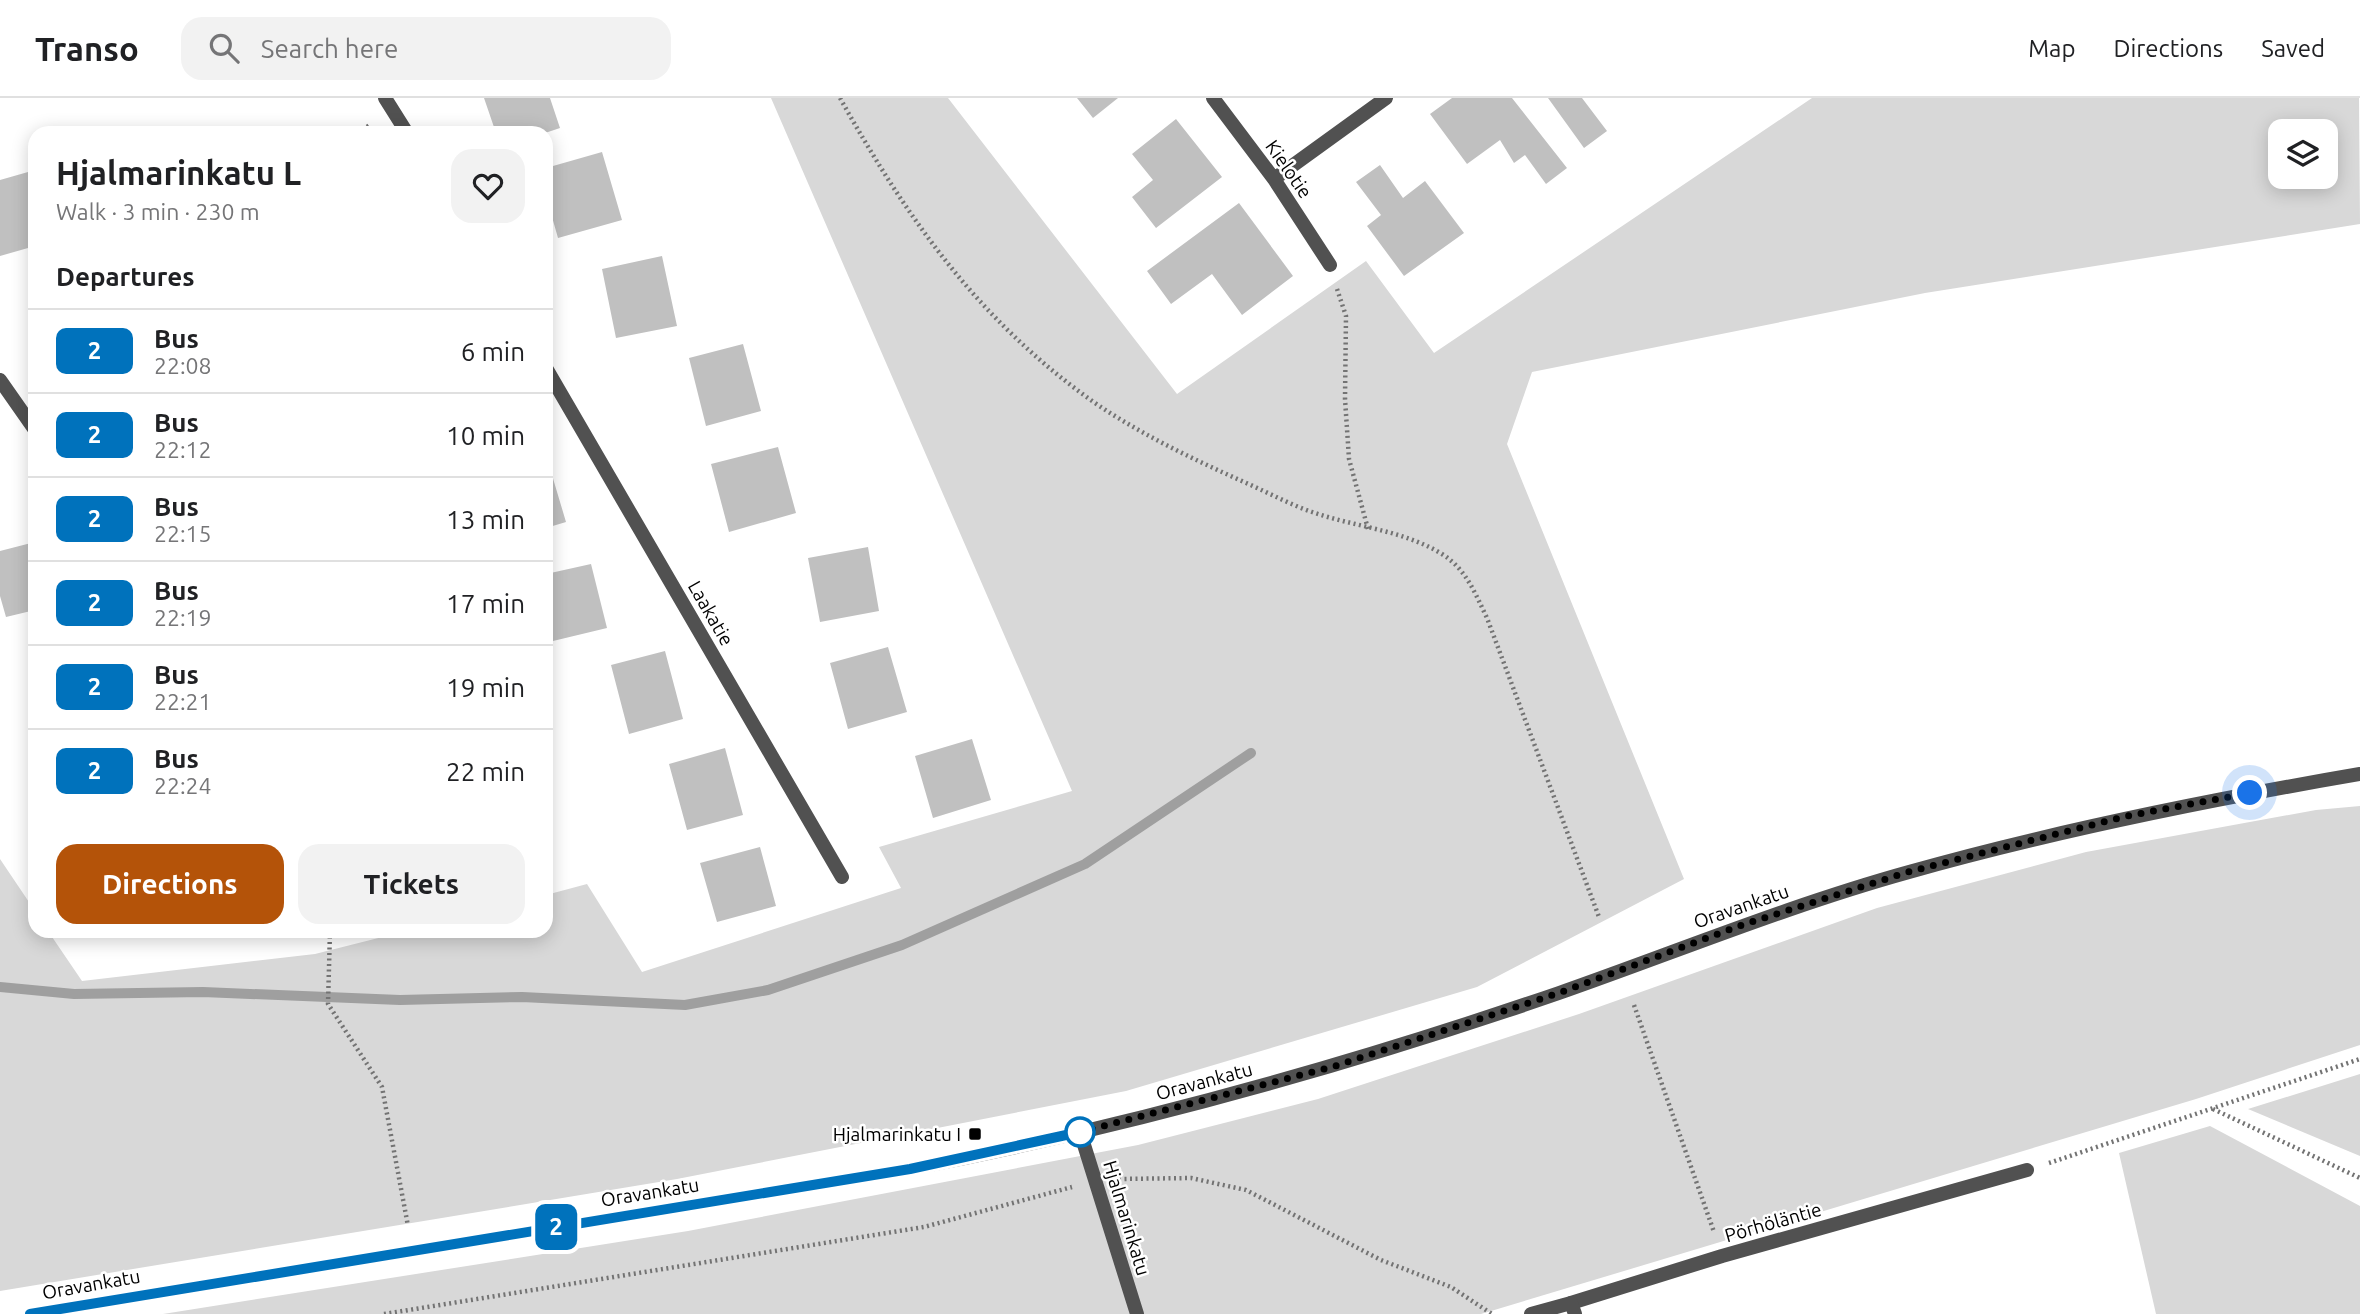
<!DOCTYPE html>
<html lang="en">
<head>
<meta charset="utf-8">
<style>
  :root { --surface:#fff; --page:#f2f2f2; --text:#202124; --muted:#757577; --line:#e0e0e0; --accent:#b45309 }
  body { margin:0; font-family:Ubuntu,sans-serif; background:var(--page); color:var(--text); height:100vh; display:flex; flex-direction:column; font-size:26px; white-space:nowrap }
  * { box-sizing:border-box; margin:0 }
  p { font-size:23px; color:var(--muted) }
  .icon { flex:none; width:38px; height:38px; fill:none; stroke:currentColor; stroke-width:2; stroke-linecap:round; stroke-linejoin:round }
  .map { position:relative; flex:1; overflow:hidden }
  .panel { position:absolute; left:28px; top:28px; width:525px; height:812px; display:flex; flex-direction:column; background:var(--surface); border-radius:21px; box-shadow:0 4px 18px #0003 }
  .panel>* { flex:none }
  .badge { padding:0 14px; border-radius:10px; font-size:24px; line-height:46px }
  .fabs { position:absolute; left:2268px; top:21px; display:grid; gap:14px }
  .fabs a { display:grid; place-items:center; width:70px; height:70px; border-radius:14px; background:var(--surface); box-shadow:0 4px 18px #0003; font-size:35px }
  .you { position:absolute; width:35px; height:35px; margin:-18px; border:5px solid #fff; border-radius:50%; background:#1a73e8; box-shadow:0 0 0 10px #1a73e833 }
  .map>.badge { position:absolute; translate:-50% -50%; box-shadow:0 0 0 4px #fff }
  h2 { padding:0 28px; font-size:26px; line-height:63px }
  .round { display:grid; place-items:center; flex:none; width:74px; height:74px; border-radius:21px; background:var(--page) }
  .overview { display:flex; align-items:center; justify-content:space-between; height:119px; padding:0 28px }
  h1 { font-size:33px; font-weight:700; line-height:52px }
  .button { display:flex; gap:14px; margin-top:auto; padding:14px 28px }
  .button a { flex:1; height:80px; border-radius:21px; background:var(--accent); color:#fff; font-size:28px; font-weight:700; line-height:80px; text-align:center }
  .button a+a { background:var(--page); color:var(--text) }
  ul { padding:0; list-style:none }
  li { display:flex; align-items:center; gap:21px; height:84px; padding:0 28px; border-top:2px solid var(--line) }
  li div { flex:1 }
  li b { display:block; font-size:26px }
  li em { font-style:normal }
  li .badge { min-width:77px; font-weight:700; text-align:center }
  header { display:flex; align-items:center; gap:42px; box-sizing:border-box; height:98px; padding:0 35px; background:var(--surface); border-bottom:2px solid var(--line) }
  header strong { font-size:33px }
  nav { display:flex; gap:38px; margin-inline-start:auto; font-size:24px }
  .search { width:490px; height:63px; background:var(--page); display:flex; align-items:center; gap:18px; box-sizing:border-box; padding:0 24px; border-radius:21px; color:var(--muted); font-size:26px }
  .map>svg:first-child { display:block }
</style>
</head>
<body>
<header>
<strong>Transo</strong>
<div class="search"><svg class="icon" aria-label="search" viewBox="0 0 24 24"><circle cx="10" cy="10" r="6"/><path d="M15 15l6 6"/></svg>Search here</div>
<nav><a>Map</a><a>Directions</a><a>Saved</a></nav>
</header>
<div class="map">
<svg width="2360" height="1216" viewBox="0 0 2360 1216">
  <rect width="100%" height="100%" fill="#fff"/>
  <path fill="#d8d8d8" fill-rule="evenodd" d="M771,0H948L1177,296L1366,163L1434,255L1812,0H2359L2360,126L1925,195L1532,274L1507,346L1684,781L1477,889L1126,993L677,1081L0,1193V761L35,813V833H48L82,883L315,856L406,833H546V797L587,786L642,874L901,790L879,749L1072,693ZM2326,33V79H2280V33Z
    M2360,708V947L2196,1001L1481,1216H163L688,1133L1138,1047L1318,1001L1579,916L1877,810L2086,754L2316,712Z
    M2360,976V1058L2248,1011Z
    M2210,1028L2360,1108V1216H2156L2119,1055Z"/>
  <g fill="none" stroke-linecap="round" stroke-linejoin="round">
    <path stroke="#9f9f9f" stroke-width="10" d="M0,889L74,896L203,894L400,902L522,899L685,907L768,892L902,847L1085,766L1251,655"/>
  </g>
  <path fill="#c0c0c0" d="M484,0H550L560,30L545,35H496Z
    M1077,0H1118L1093,20Z
    M1452,0H1512L1567,70L1546,86L1525,57L1514,65L1500,42L1467,66L1430,16Z
    M1548,0H1582L1607,33L1584,50Z
    M1176,21L1222,79L1156,130L1132,99L1153,82L1132,56Z
    M602,54L622,122L558,140L546,98V70Z
    M1380,67L1403,100L1425,83L1464,135L1404,178L1367,128L1381,117L1356,84Z
    M35,72V148L0,158V82Z
    M1239,105L1293,178L1242,217L1212,176L1171,206L1147,173Z
    M662,158L677,228L616,240L602,171Z
    M743,246L761,313L706,328L689,260Z
    M778,349L796,415L729,434L711,366Z
    M546,357L566,424L546,430Z
    M35,444V512L6,519L0,498V453Z
    M868,449L879,513L820,524L808,460Z
    M591,466L607,530L553,543L546,515V476Z
    M888,549L907,614L848,631L830,565Z
    M665,553L683,621L629,636L611,567Z
    M972,641L991,702L933,720L915,658Z
    M725,650L743,717L687,732L669,666Z
    M760,749L776,808L717,824L700,765Z"/>
  <g fill="none" stroke-linecap="round" stroke-linejoin="round">
    <path stroke="#737373" stroke-width="4.5" stroke-dasharray="2 3.5" stroke-linecap="butt" d="M840,0C908,122 979,223 1095,305C1142,337 1193,361 1244,384C1267,394 1289,406 1312,414C1355,429 1403,432 1442,456C1466,471 1475,495 1487,520L1599,819
      M358,35L371,26
      M1337,191L1346,218L1345,301L1349,361L1368,431
      M330,833L328,906L382,989L408,1128
      M1634,907L1714,1134
      M2213,1011L2360,1080
      M2049,1065L2360,961
      M1119,1081L1191,1080L1246,1092L1381,1162L1451,1189L1492,1216
      M384,1216L924,1129L1072,1089"/>
    <path stroke="#515151" stroke-width="14" d="M1571,1205L1722,1158L2027,1072"/>
    <path stroke="#515151" stroke-width="14" d="M385,0L407,35
      M1213,0L1274,81L1330,167
      M1274,81L1386,0
      M546,270L842,779
      M0,282L35,332
      M1080,1034L1137,1216
      M1531,1216L1571,1205L1575,1216"/>
    <path stroke="#515151" stroke-width="14" d="M30,1216L910,1071C1130,1028 1347,968 1559,895C1676,854 1790,807 1909,774C2058,732 2208,702 2360,676"/>
  </g>
  <g fill="none" stroke-linecap="round" stroke-linejoin="round">
    <defs>
      <path id="line" d="M30,1216L910,1071L1080,1034"/>
    </defs>
    <use href="#line" stroke="#fff" stroke-width="16"/>
    <use href="#line" stroke="#0072bc" stroke-width="10"/>
    <path stroke="#000" stroke-width="7" stroke-dasharray="0 12.6" d="M1080,1034L1332,969L1559,895L1742,827L1908,774L2127,718L2250,695"/>
  </g>
  <circle fill="#fff" stroke="#0072bc" stroke-width="3.5" cx="1080" cy="1034" r="14"/>
  <rect fill="#000" stroke="#fff" stroke-width="2.5" x="968" y="1029" width="14" height="14" rx="3.5"/>
  <g text-anchor="middle" stroke-width="5" stroke-linejoin="round" paint-order="stroke">
    <g font-size="19" fill="#000" stroke="#fff">
      <text transform="translate(1289 71) rotate(55)" y="7">Kielotie</text>
      <text transform="translate(711 515) rotate(60)" y="7">Laakatie</text>
      <text transform="translate(1741 808) rotate(-19)" y="7">Oravankatu</text>
      <text transform="translate(1204 983) rotate(-15)" y="7">Oravankatu</text>
      <text transform="translate(650 1094) rotate(-9)" y="7">Oravankatu</text>
      <text transform="translate(1127 1120) rotate(73)" y="7">Hjalmarinkatu</text>
      <text transform="translate(1773 1124) rotate(-16)" y="7">Pörhöläntie</text>
      <text transform="translate(91 1186) rotate(-10)" y="7">Oravankatu</text>
    </g>
    <g font-size="19" fill="#000" stroke="#fff" text-anchor="end">
      <text x="961" y="1043">Hjalmarinkatu I</text>
    </g>
  </g>
</svg>
<div class="fabs">
<a><svg class="icon" aria-label="layers" viewBox="0 0 24 24"><path d="M12 4l9 5-9 5-9-5zM3 14l9 5 9-5"/></svg></a>
</div>
<div class="you" style="left:2250px;top:695px"></div>
<b class="badge" style="left:556px;top:1129px;background:#0072bc;color:#fff">2</b>
<section class="panel">
<div class="overview"><div><h1>Hjalmarinkatu L</h1><p>Walk · 3 min · 230 m</p></div><a class="round"><svg class="icon" aria-label="heart" viewBox="0 0 24 24"><path d="M12 20l-8-8c-3-5 5-10 8-4 3-6 11-1 8 4z"/></svg></a></div>
<h2>Departures</h2>
<ul>
<li><span class="badge" style="background:#0072bc;color:#fff">2</span><div><b>Bus</b><p>22:08</p></div><em>6 min</em></li>
<li><span class="badge" style="background:#0072bc;color:#fff">2</span><div><b>Bus</b><p>22:12</p></div><em>10 min</em></li>
<li><span class="badge" style="background:#0072bc;color:#fff">2</span><div><b>Bus</b><p>22:15</p></div><em>13 min</em></li>
<li><span class="badge" style="background:#0072bc;color:#fff">2</span><div><b>Bus</b><p>22:19</p></div><em>17 min</em></li>
<li><span class="badge" style="background:#0072bc;color:#fff">2</span><div><b>Bus</b><p>22:21</p></div><em>19 min</em></li>
<li><span class="badge" style="background:#0072bc;color:#fff">2</span><div><b>Bus</b><p>22:24</p></div><em>22 min</em></li>
</ul>
<div class="button"><a>Directions</a><a>Tickets</a></div>
</section>
</div>
</body>
</html>
